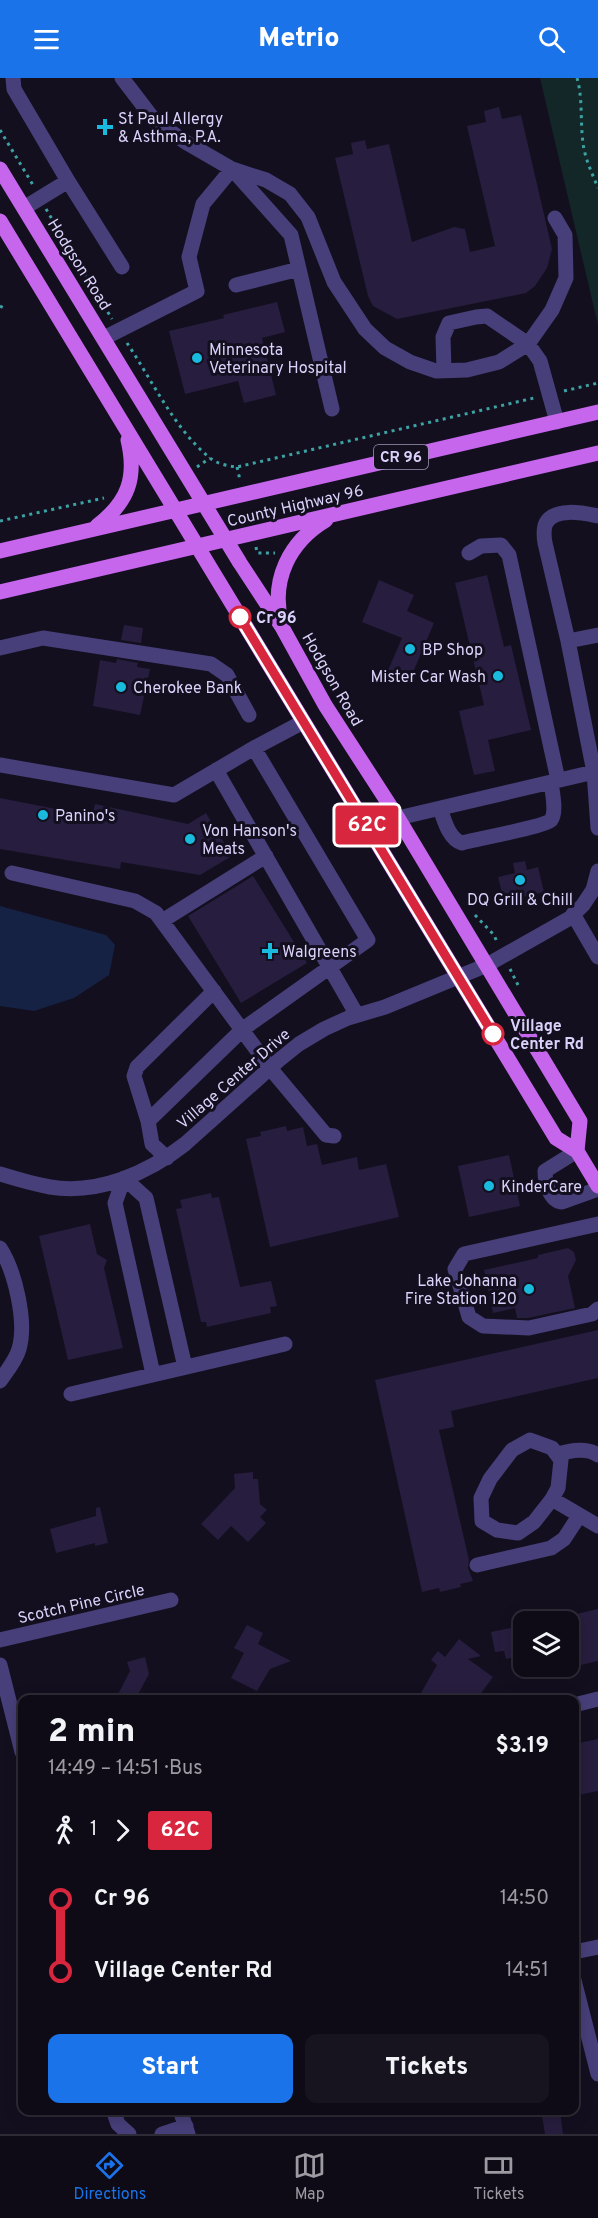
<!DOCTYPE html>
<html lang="en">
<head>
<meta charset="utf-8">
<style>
  :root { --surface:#0e0b17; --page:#171420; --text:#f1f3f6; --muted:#9b9ba1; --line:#2e2b36; --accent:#1a73e8 }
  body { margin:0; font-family:Overpass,sans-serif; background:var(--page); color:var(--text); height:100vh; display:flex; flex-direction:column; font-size:22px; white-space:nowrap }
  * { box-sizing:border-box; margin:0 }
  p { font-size:20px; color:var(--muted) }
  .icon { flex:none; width:33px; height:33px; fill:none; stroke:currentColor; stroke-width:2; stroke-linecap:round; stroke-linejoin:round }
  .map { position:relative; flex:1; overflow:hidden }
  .panel { position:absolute; left:18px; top:1617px; width:561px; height:420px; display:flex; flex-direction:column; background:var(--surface); border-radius:12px; box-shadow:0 3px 15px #0003,0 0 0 2px var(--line) }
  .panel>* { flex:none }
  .badge { padding:0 12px; border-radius:4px; font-size:21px; line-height:39px }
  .tools { position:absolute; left:513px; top:1533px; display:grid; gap:12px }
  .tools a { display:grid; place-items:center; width:66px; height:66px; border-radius:12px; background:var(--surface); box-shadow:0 3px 15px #0003,0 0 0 2px var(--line); font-size:30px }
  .map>.badge { position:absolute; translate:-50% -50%; box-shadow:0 0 0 3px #fff }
  .legs { display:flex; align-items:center; gap:9px; height:66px; padding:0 30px; font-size:20px }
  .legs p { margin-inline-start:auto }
  .headline { display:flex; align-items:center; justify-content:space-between; height:102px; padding:0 30px }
  h1 { font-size:33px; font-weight:800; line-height:45px }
  .cta { display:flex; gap:12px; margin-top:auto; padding:12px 30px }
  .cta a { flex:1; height:69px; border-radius:12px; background:var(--accent); color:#fff; font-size:24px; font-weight:800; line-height:69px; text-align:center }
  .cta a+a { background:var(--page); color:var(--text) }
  ul { padding:0 30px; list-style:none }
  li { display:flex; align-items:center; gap:21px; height:72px; font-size:22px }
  li i { display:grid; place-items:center; width:9px; height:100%; margin:0 8px; background:currentColor }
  li i::after { content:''; width:15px; height:15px; margin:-8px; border:4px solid; border-radius:50%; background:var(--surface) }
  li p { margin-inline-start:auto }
  li:first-child i { background:linear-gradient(#0000 50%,currentColor 0) }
  li:last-child i { background:linear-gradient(currentColor 50%,#0000 0) }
  header { display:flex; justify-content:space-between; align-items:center; height:78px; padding:0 30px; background:var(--accent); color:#fff; font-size:27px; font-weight:800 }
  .dock { display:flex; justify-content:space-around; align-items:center; height:84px; border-top:2px solid var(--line); background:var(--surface); font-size:16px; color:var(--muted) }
  .dock a { display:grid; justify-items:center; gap:3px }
  .dock .on { color:var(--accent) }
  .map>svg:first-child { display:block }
</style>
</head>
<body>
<header><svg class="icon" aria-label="menu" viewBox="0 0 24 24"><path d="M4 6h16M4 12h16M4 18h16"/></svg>Metrio<svg class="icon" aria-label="search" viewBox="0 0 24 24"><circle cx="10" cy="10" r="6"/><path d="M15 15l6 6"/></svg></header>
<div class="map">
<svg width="598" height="2056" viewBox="0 0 598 2056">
  <rect width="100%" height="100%" fill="#130f1f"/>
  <path fill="#132728" d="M540,0H598V247Z"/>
  <path fill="#152243" d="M0,828L106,857L115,867L109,897L74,920L34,933L0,928Z"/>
  <path fill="#271d3e" d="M499,29L502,41L521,37L552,171L547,190L535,208L526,215L397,241L373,228L368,218L335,80L353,76L351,65L365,62L367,71L389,66L412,164L454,149L465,151L470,174L495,168L467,48L486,44L484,33Z
    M277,224L285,254L262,260L276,317L244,325L238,303L185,316L169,253L224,240L223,237Z
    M487,497L504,569L511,567L531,652L488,662L495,693L474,697L459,633L484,627L455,505Z
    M379,502L414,517L407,533L434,545L408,606L386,597L402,560L362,544Z
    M124,547L143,550L141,565L121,562Z
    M117,581L138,585L137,589L150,591L140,637L93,628L100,582L116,585Z
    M0,720L92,738L95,726L188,746L206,735L232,778L200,797L121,784L120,791L0,771Z
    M525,783L527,792L538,789L544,814L504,823L498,799L515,795L513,785Z
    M253,798L307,885L241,925L188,838Z
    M286,1048L287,1053L303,1049L307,1068L317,1066L322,1087L357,1079L359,1092L386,1086L399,1139L270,1169L246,1061L261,1058L260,1054Z
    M509,1077L520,1128L469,1139L458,1088Z
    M211,1115L212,1120L219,1119L240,1209L271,1203L277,1228L270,1229L271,1235L207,1249L206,1244H201L176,1131L182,1130L180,1122Z
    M90,1146L97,1176L107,1182L104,1190L123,1270L68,1282L39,1158Z
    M568,1170L574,1174L576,1182L568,1198L575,1230L528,1240H517L515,1230L493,1235L484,1192L538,1180V1177Z
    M598,1252V1300L451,1333L454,1349L439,1352L469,1482L468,1490L473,1503L460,1506L461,1509L440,1514L439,1510L422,1514L375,1302Z
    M253,1394V1401H258L260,1426L267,1432L260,1439L266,1445L248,1464L231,1448L218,1462L201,1446L235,1410L234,1396Z
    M100,1429L108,1465L95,1468V1465L56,1475L50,1451L96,1438V1430Z
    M598,1531V1583L568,1590V1538Z
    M247,1547L263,1555L258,1566L291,1583L270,1591L257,1613L231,1600L244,1575L234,1570Z
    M524,1547V1577L506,1581L504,1573L495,1574L491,1554Z
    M459,1561L481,1578L468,1581L493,1599L476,1622H417L437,1587L431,1582L438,1573L445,1579Z
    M145,1579L149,1596L135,1622H115L130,1593L127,1584Z
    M598,1661V1713L574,1718V1683L577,1682L574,1666Z
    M541,2032H560L563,2056H545Z"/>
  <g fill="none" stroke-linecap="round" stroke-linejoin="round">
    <path stroke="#3ca2a4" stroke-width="3" stroke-dasharray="3 4.5" stroke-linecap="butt" d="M577,0C583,21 580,43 583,65C585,81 592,95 598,110
      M0,52L33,107
      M46,131L112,241
      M0,228L6,231
      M127,265C152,302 175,352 210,380C217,386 228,388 237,389L534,320
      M564,313L598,305
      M197,389L210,380
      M237,389L240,402
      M0,443L104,420
      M256,469L257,475H275
      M320,584L358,648
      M475,837L494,857L497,864
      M510,891L518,907"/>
    <path stroke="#473f79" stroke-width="15" d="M13,0L14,11L68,103L24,130
      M122,0L155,43L187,65L232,91L291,157L332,331
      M68,103L122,189
      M236,207L299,191
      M104,260L197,213L189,179L203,126L232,91L266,102L290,116L308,139L334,204L365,251L385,270L410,284L436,293L467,292L499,284L528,266L552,232L566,200L565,157L555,140
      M444,292L443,259L449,245L476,239L487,238L528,266L540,283L557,344
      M598,438C583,435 555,429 546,445C543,451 544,459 545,465L568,563L594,694L598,750
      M469,475L481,468L501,467L509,477L558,702
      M568,563L598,557
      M0,570L43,560L211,586L227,597L249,637
      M0,687L174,717L254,670L303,644
      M216,692L357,937
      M440,730C444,742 449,761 462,765C476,761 544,749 551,742C557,734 552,713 551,704
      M398,740L598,693
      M12,795L135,823L156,835L270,990L326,1057L334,1058
      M573,836L598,879
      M162,843L266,778
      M148,1043L134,998L137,989L214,913
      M577,1073L545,1093C545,1105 550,1123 562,1124L598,1111
      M167,1080L152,1066L148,1043L243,951L368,862L254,670
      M0,1096C16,1101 33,1106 50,1109C98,1117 148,1095 185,1066L279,982L299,966L324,951L348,940L385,929L487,887L570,840L583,827L593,812L598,793
      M598,1146L464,1176L455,1191L469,1239L483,1248L529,1250L592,1236L598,1231
      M0,1170C15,1193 27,1244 19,1271C16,1282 7,1293 0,1303
      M153,1296L115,1125L124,1100L146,1120L185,1289
      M71,1316L285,1266
      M530,1362L552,1370L561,1382L558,1410L552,1421L534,1444L518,1455L497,1452L482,1443L481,1420L490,1401L512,1372Z
      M557,1376C570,1373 586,1369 598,1377
      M552,1421L598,1448
      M477,1487L551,1470L564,1461L579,1438
      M0,1562L171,1522
      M0,1587L22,1674
      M574,1627L598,1621
      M574,1874L598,1869
      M574,1902L598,1996
      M113,2032L118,2046L129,2056
      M180,2032L188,2056
      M162,2056L186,2048"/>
    <path stroke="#c666ed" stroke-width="15" d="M0,91L240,485L282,549L325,627L398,740L580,1043L577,1073
      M0,143L556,1060L577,1073L598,1108
      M97,448C128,424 137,400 128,362
      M0,473L598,334
      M0,514L598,375
      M281,543C271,502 289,464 326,442"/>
  </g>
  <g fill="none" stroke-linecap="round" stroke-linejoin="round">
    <defs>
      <path id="line-1" d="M240,539L493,956"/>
    </defs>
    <use href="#line-1" stroke="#fff" stroke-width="14"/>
    <use href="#line-1" stroke="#d7263d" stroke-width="9"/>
  </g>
  <g fill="#1ab9de" stroke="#130f1f" stroke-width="2">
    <path d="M102 40h6v6h6v6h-6v6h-6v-6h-6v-6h6z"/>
    <circle cx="197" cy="280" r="6"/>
    <circle cx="410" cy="571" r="6"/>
    <circle cx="498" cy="598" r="6"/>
    <circle cx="121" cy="609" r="6"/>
    <circle cx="43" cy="737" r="6"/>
    <circle cx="190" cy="761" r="6"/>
    <circle cx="520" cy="802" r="6"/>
    <path d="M267 864h6v6h6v6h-6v6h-6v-6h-6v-6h6z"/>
    <circle cx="489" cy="1108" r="6"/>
    <circle cx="529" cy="1211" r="6"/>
  </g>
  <g fill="#fff" stroke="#d7263d" stroke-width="3">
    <circle cx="240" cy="539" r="10"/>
    <circle cx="493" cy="956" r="10"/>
  </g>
  <g text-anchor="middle" stroke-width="6" stroke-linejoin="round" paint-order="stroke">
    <rect fill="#130f1f" stroke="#9e98b8" stroke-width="1.5" x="374" y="367" width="54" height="24" rx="4.5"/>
    <g font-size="15" font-weight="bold" fill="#dad2fa">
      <text x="401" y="384">CR 96</text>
    </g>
    <g font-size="16" fill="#dad2fa" stroke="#130f1f" text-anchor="start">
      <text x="118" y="46">St Paul Allergy<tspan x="118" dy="18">&amp; Asthma, P.A.</tspan></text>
      <text x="209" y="277">Minnesota<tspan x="209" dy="18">Veterinary Hospital</tspan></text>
      <text x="422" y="577">BP Shop</text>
      <text x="486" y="604" text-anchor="end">Mister Car Wash</text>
      <text x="133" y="615">Cherokee Bank</text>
      <text x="55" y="743">Panino's</text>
      <text x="202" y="758">Von Hanson's<tspan x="202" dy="18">Meats</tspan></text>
      <text x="520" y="827" text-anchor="middle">DQ Grill &amp; Chill</text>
      <text x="282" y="879">Walgreens</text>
      <text x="501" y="1114">KinderCare</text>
      <text x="517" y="1208" text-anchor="end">Lake Johanna<tspan x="517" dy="18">Fire Station 120</tspan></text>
    </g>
    <g font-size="16" fill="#dad2fa" stroke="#130f1f">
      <text transform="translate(80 186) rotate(58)" y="6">Hodgson Road</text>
      <text transform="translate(295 427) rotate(-13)" y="6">County Highway 96</text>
      <text transform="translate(333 601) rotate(60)" y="6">Hodgson Road</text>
      <text transform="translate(233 1000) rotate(-41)" y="6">Village Center Drive</text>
      <text transform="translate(81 1525) rotate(-13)" y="6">Scotch Pine Circle</text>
    </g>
    <g font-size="16" font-weight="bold" fill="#dad2fa" stroke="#130f1f" text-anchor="start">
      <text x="256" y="545">Cr 96</text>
      <text x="510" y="953">Village<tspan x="510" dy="18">Center Rd</tspan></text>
    </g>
  </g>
</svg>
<div class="tools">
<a><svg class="icon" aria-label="layers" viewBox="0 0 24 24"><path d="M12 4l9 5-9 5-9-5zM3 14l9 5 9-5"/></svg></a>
</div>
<b class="badge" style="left:367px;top:747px;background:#d7263d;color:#fff">62C</b>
<section class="panel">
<div class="headline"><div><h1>2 min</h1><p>14:49 – 14:51 · Bus</p></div><b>$3.19</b></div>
<div class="legs"><svg class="icon" aria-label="walk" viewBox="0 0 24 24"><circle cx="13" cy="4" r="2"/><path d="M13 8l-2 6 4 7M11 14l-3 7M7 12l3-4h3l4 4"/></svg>1<svg class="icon" aria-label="forward" viewBox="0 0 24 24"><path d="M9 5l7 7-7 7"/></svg><b class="badge" style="background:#d7263d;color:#fff">62C</b></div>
<ul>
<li><i style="color:#d7263d"></i><b>Cr 96</b><p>14:50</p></li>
<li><i style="color:#d7263d"></i><b>Village Center Rd</b><p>14:51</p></li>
</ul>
<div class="cta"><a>Start</a><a>Tickets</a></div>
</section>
</div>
<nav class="dock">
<a class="on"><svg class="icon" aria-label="directions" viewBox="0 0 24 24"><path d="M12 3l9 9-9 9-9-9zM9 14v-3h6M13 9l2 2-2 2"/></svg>Directions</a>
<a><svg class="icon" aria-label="map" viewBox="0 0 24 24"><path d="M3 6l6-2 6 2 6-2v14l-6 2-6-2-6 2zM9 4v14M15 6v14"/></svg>Map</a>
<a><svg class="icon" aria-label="tickets" viewBox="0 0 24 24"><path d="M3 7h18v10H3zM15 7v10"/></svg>Tickets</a>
</nav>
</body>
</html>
